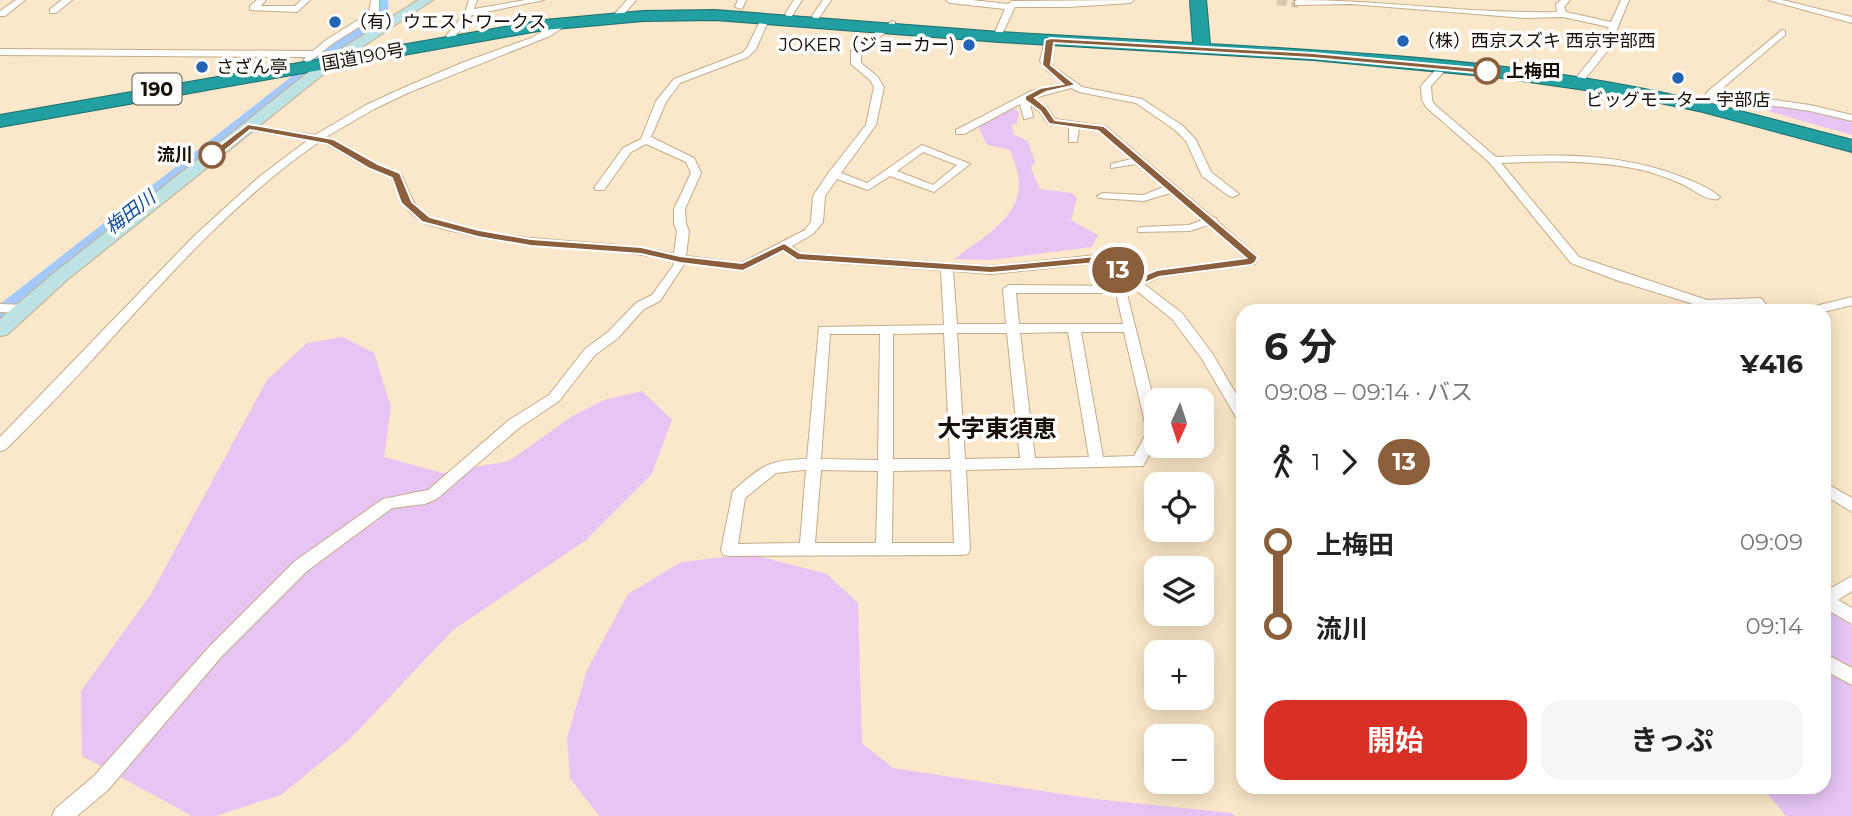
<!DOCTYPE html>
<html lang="ja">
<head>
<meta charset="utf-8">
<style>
  :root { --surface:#fff; --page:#f6f6f6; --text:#222; --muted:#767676; --accent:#d93025 }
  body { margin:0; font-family:Montserrat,"Noto Sans JP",sans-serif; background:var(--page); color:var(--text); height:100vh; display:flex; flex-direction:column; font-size:26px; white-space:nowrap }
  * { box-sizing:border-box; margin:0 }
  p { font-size:23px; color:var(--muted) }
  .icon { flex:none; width:38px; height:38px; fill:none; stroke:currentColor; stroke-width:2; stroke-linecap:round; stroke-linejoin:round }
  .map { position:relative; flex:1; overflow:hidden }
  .panel { position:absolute; left:1236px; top:304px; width:595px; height:490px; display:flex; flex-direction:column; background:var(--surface); border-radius:21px; box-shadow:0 4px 18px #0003 }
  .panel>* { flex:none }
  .badge { padding:0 14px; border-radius:23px; font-size:24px; line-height:46px }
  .needle { width:46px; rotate:183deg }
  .tools { position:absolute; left:1144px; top:388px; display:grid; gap:14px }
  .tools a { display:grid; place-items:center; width:70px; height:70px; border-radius:14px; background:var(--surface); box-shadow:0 4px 18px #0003; font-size:35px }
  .map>.badge { position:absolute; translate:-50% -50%; box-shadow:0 0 0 4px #fff }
  .legs { display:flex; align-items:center; gap:10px; height:77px; padding:0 28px; font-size:23px }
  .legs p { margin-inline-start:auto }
  .headline { display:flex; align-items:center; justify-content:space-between; height:119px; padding:0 28px }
  h1 { font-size:38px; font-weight:700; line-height:52px }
  .primary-button { display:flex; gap:14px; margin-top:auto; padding:14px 28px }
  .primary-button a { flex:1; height:80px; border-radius:21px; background:var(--accent); color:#fff; font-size:28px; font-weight:700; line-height:80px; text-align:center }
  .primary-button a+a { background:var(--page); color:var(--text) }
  ul { padding:0 28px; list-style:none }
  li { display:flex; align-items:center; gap:24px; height:84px; font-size:26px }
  li i { display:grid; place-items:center; width:10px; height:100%; margin:0 9px; background:currentColor }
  li i::after { content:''; width:18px; height:18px; margin:-9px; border:5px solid; border-radius:50%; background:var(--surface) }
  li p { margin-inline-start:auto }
  li:first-child i { background:linear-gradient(#0000 50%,currentColor 0) }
  li:last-child i { background:linear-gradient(currentColor 50%,#0000 0) }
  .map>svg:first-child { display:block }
</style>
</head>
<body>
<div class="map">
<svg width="1852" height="816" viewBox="0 0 1852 816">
  <rect width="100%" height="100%" fill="#fbe7ca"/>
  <path fill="#e7c4f4" d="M1722,98L1767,103L1852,120V135Z
    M1013,108L1019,112L1017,124H1011L1014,135L1028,141L1035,162L1031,168L1040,189L1072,193L1077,198L1071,220L1098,235L1092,247L991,260L954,259C979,240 1021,218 1019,182C1019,171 1013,159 1010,150L987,145L978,127L989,118Z
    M343,337L374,353L391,407L384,457L442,473L509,461L571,417L604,400L642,391L672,420L651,475L586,540L453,630L350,739L281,795L215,816H192L82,756L81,691L151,594L267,380L307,343Z
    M750,554L827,574L858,603L862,743L893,768L1095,799L1232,813L1235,816H599L570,778L567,738L587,670L628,594L681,562Z
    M1824,608L1852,621V816H1786L1763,788H1824Z"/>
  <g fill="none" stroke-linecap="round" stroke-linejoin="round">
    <path fill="#a4cafd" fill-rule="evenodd" d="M374,0H388L389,12L383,19L7,319L0,321V304L373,13Z"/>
    <path stroke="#d9c7ac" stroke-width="10" stroke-dasharray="10 5" stroke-linecap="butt" d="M1277,0L1298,3"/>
    <defs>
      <path id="street" d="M16,0H25L5,16H0V11Z
        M62,0H72L56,13H50V9Z
        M257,0H266L261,6H295L301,0H310L297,12L250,10V6Z
        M371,0H379V11L375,17L332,44L308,63L303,60L306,57L0,55V49L313,51L326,40L369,13Z
        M469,0H477L474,9L526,0H544L472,15L454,38H448L446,36L465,13Z
        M627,0H636L619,20H613V16Z
        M738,0H746L742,9L735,7Z
        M794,0H802L792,16H786L785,14Z
        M823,0H831L819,18H813L812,16Z
        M946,0H972L1008,4L1012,1L1134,0L1130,3L1068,7H1015L1003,32L999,35L995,32L1005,9L950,3Z
        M1298,0C1385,0 1471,14 1557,12L1556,4L1561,0H1570L1564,7L1566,12L1611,22L1621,0H1629L1609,49L1586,78L1585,86L1582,87L1577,84L1576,78L1600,48L1609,27L1563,17L1525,18L1351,4L1295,5V1Z
        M1768,0H1782L1852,17V23Z
        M766,14L770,17L756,49L748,57L680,83L666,102L651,137L694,158L701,173L685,209L686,224L689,231L686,256L741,263L805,230L811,222L813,196L829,172L866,125L874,87L870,80L851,64V49L892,21L895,22V26L861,50V63L877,76L884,87L876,125L841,173L867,183L922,145L970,164L934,192L890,176L868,190L837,179L825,196L823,222L813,234L792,246L800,253L991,266L1097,255L1115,261L1137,278L1157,270L1246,258L1208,225L1190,231L1138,232V228L1142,227L1189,225L1202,220L1170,193L1144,201L1099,198L1097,196L1103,193L1143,195L1164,187L1136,164L1111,168V164L1131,159L1098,131L1079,128L1077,142H1069V127L1048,124L1039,111L1030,104L1033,117L1024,119L1020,104L964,134H956V130L1031,91L1065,83L1047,71L1040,61L1045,40L1053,38L1050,61L1054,67L1082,87L1142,99L1183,126L1196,140L1211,172L1239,194L1233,197L1229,196L1202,176L1186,141L1175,130L1136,103L1079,92L1071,88L1034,98L1047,107L1055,119L1105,126L1212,217L1216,218L1217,221L1258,257L1255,264L1251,265L1160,277L1144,284L1182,313L1212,353L1242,404V420L1237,419L1202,359L1172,319L1107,267L1096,263L991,274L953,271L957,324H1006L1003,289L1009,285L1125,286L1157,413V440L1143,466L966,470L970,549L968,554L962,555L729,556L723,555L721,550L733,491C762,466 767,460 807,459L819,327L944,325L941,270L797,260L783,251L743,271L685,263L660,301L644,309L618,338L595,355L559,401L519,428L438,498L425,504L392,508L307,571L222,656L108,790L77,816H52L55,809L94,776L210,646L295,561L383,499L428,490L509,420L549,395L585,349L608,332L636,303L652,295L673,266L674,261C602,244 529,251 457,232C446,229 430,227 421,221C404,211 399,196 392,178L370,169L326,144L319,142C236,199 169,275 102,349C71,384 38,417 5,450L0,451V437L195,235L259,177L308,140L248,130L244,129V125L315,135L366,105L403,88L464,62L531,38L561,21H567V25L550,36L410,92L374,109L326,137L333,139L378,165L401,174C409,190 412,208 430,217C438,222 452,223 461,226C531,245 604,238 674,254L677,231L674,224V209L691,173L686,162L646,144L631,152L604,190H596L594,188L623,148L641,139L656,101L674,79L742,53L747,48L762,17ZM923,152L957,165L933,185L897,171ZM1016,293H1116L1123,324H1019ZM1068,332L1089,457L1035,458L1020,333ZM1081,332H1124L1147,432L1134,456L1103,457ZM944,333L950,459H893V334ZM957,333H1007L1020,458L965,459ZM830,334H880L878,460L821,459ZM803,470H806L800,543L738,544L745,498L776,473ZM821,470L878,471L876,543H815ZM951,470L954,543H892L893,471Z
        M1782,30L1785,31V35L1718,92L1810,105L1852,115V121L1810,111L1714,97L1711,102H1705L1703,100L1707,92Z
        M1440,65L1448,67L1431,86L1432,100L1435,105L1496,157C1559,154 1622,153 1682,177C1695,182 1710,188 1720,197L1718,199C1706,201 1694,190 1684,185C1667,177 1649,171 1632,168C1589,160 1545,161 1501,163L1579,257L1707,300L1761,298L1772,312H1759L1754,305L1706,308L1616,280L1571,263L1489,162L1426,107L1422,100L1421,86Z
        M1852,297V305L1824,312H1801L1803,309Z
        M0,304L24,305L30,309L24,313L0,312Z
        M1831,486L1852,498V512L1831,499L1824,502V489Z
        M1852,576V591L1838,600L1852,608V624L1824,608V592Z
        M1824,653L1852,668V685L1824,670Z"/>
      <path id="secondary" d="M418,0H433L335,65L67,280L7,335L0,336V319L55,272L325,59Z"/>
      <path id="highway" d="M1190,0H1206L1210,44C1350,52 1492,60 1629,86C1704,100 1778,121 1852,140V152L1703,112L1627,96L1494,77L1313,60L999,42L715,20L643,21L544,30L0,127V115L544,20L643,11L715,10L999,32L1193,43Z"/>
    </defs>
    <use href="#street" stroke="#c4ac8a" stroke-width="2"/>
    <use href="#secondary" stroke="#c4ac8a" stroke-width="2"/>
    <use href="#highway" stroke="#1e6d6a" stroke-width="2"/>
    <use href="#street" fill="#fff" fill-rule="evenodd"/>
    <use href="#secondary" fill="#bce2e3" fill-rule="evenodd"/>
    <use href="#highway" fill="#219fa1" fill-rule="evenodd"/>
  </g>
  <path fill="#8b5e3c" stroke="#fff" stroke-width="2" d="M1050,38L1313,53L1487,69L1492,71L1487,74L1313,58L1054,43L1051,65L1076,85L1046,92L1035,98L1046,107L1055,120L1104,126L1258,257L1255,263L1251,265L1159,277L1136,287L1106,267L1096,263L991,273L797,260L783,251L743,271L680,263L641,254L531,246L478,237L422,222L401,203L392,178L370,169L327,144L250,130L216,158L207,155L248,124L333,139L378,164L400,173L412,202L430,217L479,230L531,239L641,247L680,256L742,263L784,243L800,253L991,266L1097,256L1115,261L1137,278L1157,270L1246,258L1098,131L1049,124L1040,111L1025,100V96L1040,88L1063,84L1042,65L1045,40Z"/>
  <g fill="#2364b5" stroke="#fff" stroke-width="2.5">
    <circle cx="335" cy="22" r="7"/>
    <circle cx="1403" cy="41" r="7"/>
    <circle cx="969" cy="45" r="7"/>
    <circle cx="202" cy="67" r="7"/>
    <circle cx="1678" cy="78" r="7"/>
  </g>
  <g fill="#fff" stroke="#8b5e3c" stroke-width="3.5">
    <circle cx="1487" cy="71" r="12"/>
    <circle cx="212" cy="155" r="12"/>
  </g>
  <g text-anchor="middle" stroke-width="7" stroke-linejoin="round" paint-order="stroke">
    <g font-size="18" fill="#180f04" stroke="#fff" text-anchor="start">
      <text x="349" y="28">（有）ウエストワークス</text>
      <text x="1417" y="47">（株）西京スズキ 西京宇部西</text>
      <text x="955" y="51" text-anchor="end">JOKER（ジョーカー)</text>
      <text x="216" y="73">さざん亭</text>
      <text x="1678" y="106" text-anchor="middle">ビッグモーター 宇部店</text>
    </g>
    <g font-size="18" fill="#180f04" stroke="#fff">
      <text transform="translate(363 57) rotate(-10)" y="6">国道190号</text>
    </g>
    <g font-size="18" font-weight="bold" fill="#180f04" stroke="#fff" text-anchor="start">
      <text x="1506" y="77">上梅田</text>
      <text x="193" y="161" text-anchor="end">流川</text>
    </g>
    <rect fill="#fff" stroke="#5d574f" stroke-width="2" x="132.5" y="73.5" width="49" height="31" rx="5"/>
    <g font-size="19" font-weight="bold" fill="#180f04">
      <text x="157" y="96">190</text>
    </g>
    <g font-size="19" font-style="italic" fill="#114e96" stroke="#fff">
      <text transform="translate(130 212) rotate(-38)" y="7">梅田川</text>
    </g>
    <g font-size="24" font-weight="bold" fill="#180f04" stroke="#fff">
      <text x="997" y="437">大字東須恵</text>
    </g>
  </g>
</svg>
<div class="tools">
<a><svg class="needle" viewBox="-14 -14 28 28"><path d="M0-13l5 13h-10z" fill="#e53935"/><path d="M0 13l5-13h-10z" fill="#767676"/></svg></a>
<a><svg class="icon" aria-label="locate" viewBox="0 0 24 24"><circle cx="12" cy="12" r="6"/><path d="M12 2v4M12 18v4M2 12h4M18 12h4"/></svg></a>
<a><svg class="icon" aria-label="layers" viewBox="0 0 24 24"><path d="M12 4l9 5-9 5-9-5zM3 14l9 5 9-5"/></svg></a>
<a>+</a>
<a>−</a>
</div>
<b class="badge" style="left:1118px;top:270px;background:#8b5e3c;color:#fff">13</b>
<section class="panel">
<div class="headline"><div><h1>6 分</h1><p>09:08 – 09:14 · バス</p></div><b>¥416</b></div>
<div class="legs"><svg class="icon" aria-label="walk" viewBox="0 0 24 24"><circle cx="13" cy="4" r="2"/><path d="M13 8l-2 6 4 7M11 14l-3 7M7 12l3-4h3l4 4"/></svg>1<svg class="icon" aria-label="forward" viewBox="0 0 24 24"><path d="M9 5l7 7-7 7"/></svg><b class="badge" style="background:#8b5e3c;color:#fff">13</b></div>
<ul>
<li><i style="color:#8b5e3c"></i><b>上梅田</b><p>09:09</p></li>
<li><i style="color:#8b5e3c"></i><b>流川</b><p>09:14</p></li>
</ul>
<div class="primary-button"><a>開始</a><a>きっぷ</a></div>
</section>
</div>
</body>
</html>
